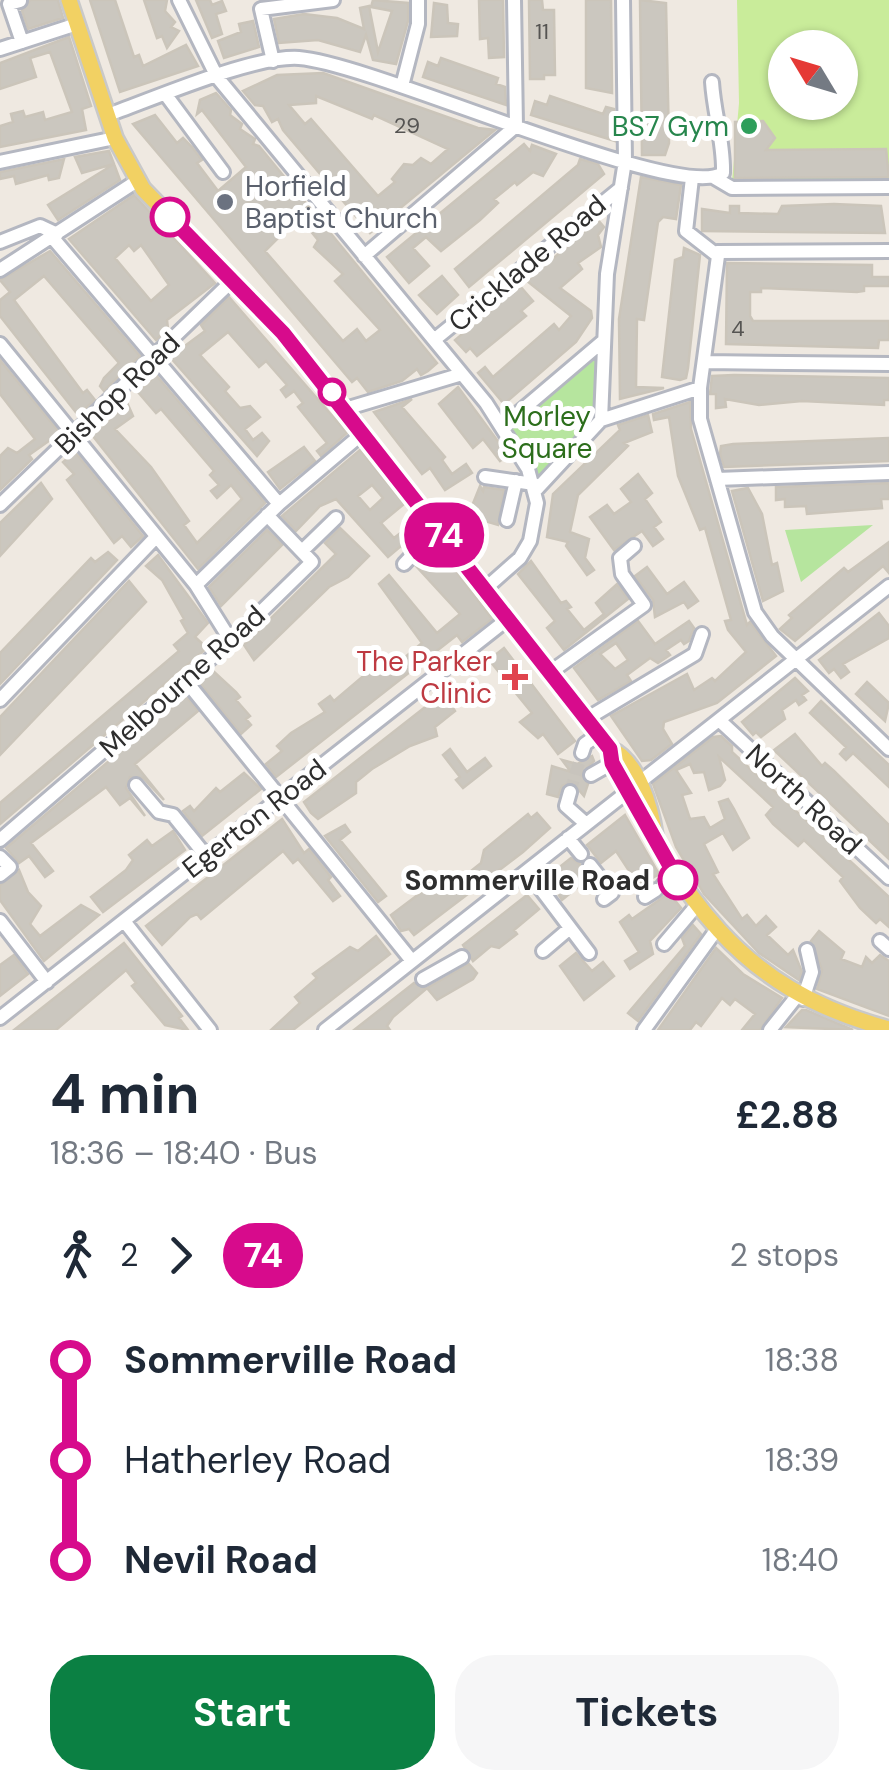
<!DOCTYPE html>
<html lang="en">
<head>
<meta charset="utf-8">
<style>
  :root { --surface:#fff; --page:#f6f6f7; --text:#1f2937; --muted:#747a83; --accent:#0b8043 }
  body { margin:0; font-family:"DM Sans",sans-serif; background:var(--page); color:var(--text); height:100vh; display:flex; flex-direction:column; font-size:38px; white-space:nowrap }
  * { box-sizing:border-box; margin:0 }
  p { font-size:32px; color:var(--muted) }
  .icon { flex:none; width:55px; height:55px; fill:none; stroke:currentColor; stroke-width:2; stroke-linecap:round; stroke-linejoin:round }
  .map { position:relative; height:1030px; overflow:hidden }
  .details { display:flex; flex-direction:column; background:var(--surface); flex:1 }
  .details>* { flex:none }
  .badge { padding:0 20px; border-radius:32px; font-size:35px; line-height:65px }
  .needle { width:65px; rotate:308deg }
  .tools { position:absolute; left:768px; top:30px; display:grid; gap:20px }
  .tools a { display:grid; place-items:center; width:90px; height:90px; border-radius:50%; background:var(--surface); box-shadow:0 2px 8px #0004; font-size:50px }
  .map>.badge { position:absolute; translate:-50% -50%; box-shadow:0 0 0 5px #fff }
  .legs { display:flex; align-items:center; gap:15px; height:110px; padding:0 50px; font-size:32px }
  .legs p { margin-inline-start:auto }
  .summary { display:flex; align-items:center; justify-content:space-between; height:170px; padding:0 50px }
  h1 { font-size:55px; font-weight:700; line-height:75px }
  .cta { display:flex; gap:20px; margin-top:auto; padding:20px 50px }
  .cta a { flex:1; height:115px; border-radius:40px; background:var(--accent); color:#fff; font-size:40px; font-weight:700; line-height:115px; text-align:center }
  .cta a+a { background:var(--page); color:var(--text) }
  ul { padding:0 50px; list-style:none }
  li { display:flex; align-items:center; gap:35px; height:100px; font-size:38px }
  li i { display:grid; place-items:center; width:15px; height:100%; margin:0 12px; background:currentColor }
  li i::after { content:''; width:25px; height:25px; margin:-12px; border:8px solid; border-radius:50%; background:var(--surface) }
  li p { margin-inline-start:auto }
  li:first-child i { background:linear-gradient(#0000 50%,currentColor 0) }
  li:last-child i { background:linear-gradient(currentColor 50%,#0000 0) }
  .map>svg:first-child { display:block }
</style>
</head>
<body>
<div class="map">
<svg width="889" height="1030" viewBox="0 0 889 1030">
  <rect width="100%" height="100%" fill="#efe9e1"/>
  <path fill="#b6e59e" d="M597,352L594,419L543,476L537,474L510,426Z
    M873,525L801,582L785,530Z"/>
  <path fill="#c9ec9a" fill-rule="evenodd" d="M737,0H889V184L732,182L739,103ZM785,48H840V102H785Z"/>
  <path fill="#cbc7bf" stroke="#cbc5ba" stroke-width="2.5" fill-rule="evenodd" d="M30,0H58L63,18L28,29L22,11Z
    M90,0H115L134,57L139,55L143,66L186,45L198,66L120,92Z
    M144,0H167L165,11L175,22L171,27L179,31L167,48L162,36L157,38Z
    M196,0H210L212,5L222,1L226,11L216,14L222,34L212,38Z
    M373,0L408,3V21L396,64L373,60L366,35L360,52L318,40L279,43L274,19L304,14L337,18L364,29L360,8L369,6L378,52L392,11L371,7Z
    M479,0H503L504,57L489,58L488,38L480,39Z
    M529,0H542L543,10H554L555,75H544V79H530Z
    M586,0H611L612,93L586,88Z
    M640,0L666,3L669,143L665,155H642Z
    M434,3L447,5L448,23L458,24L457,36L431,37Z
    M253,21L259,47L224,58L218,41L241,32L239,24Z
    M69,37L91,106L82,109L86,130L0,147V126L13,122L11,114L23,111L25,117L43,112L45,120L72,112L50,52L30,58L36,77L0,89V63Z
    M441,58L498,78L496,84L505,87L506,105L423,77L428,62L438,66Z
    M323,73L478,128L495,130L370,233L283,130L278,119L272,122L263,106L255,105L243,91L277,75ZM316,96L372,119L374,115L448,149L431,164L421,158L413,165L404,164L392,179L395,182L378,196L311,119L305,124L289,105L316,103Z
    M216,93L231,110L230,115L242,124L240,129L255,139L253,144L259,146L437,363L428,371L421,375L417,369L402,381L368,392L357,378L352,382L133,124L155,115L177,143L183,138L192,147L202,160L197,163L218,191L246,167L202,110L197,114L200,100ZM299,217L318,240L314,247L343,274L335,281L380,330L366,341L357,329L343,341L265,251Z
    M550,96L603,114L606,107L614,109L615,141L531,115L535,101L547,105Z
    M763,121L775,138L766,150L886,149L889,177L735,178V122Z
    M524,144L530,151L532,145L556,154L543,176L533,172L517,185L515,182L494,199L498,203L480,220L441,251L426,237L413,248L429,266L409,283L387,257Z
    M109,151L114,164L82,173L75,157Z
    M64,159L59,178L49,180L48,175L16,184L14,176L0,179V172Z
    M580,159L598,164L604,174L469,287L455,269L578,165Z
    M114,164L120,180L58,220L48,205Z
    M641,177L681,185L676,219L663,217L658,222L644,320L637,319L636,387L664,388L620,399L619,319Z
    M134,195L215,283L167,320L168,329L156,340L69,239ZM129,245L134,251L141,245L169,285L151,301L115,258Z
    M834,204L881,206L885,233L702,231V209L730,213V206H739V213L778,214L782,206Z
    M598,220L604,227L598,235L601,247L578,263L582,269L560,288L591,311L592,318L576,342L504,404L478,373L485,367L493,377L554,324L559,330L571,316L527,281Z
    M684,248L700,255L688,368L686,378L680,380L662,377L675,260L683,257Z
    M50,251L140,356L104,391L100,386L104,378L119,363L44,276L14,300L83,393L87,390L95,400L78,415L0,316V300L10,292L0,280Z
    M727,263L872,265V277H889V286H864V291L857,292L761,288V292H750V316L753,321H889V340H879L878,348L726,344Z
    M442,276L458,295L437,314L419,295Z
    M520,286L533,301L521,311L526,316L477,356L470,348L466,352L455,340Z
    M229,297L347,433L321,456L317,451L327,443L298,407L303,403L294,391L286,397L281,390L287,385L266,361L259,367L228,332L200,355L229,387L225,391L240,408L250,406L260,417L245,429L253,440L262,433L269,441L257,456L170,357L205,331L201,325Z
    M0,360L60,433L29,455L32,459L0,490V456L8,448L17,453L35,439L0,394Z
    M156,375L265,503L198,569L92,435L119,411L115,408L125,398L133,416L115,429L151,467L189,521L184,525L197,543L242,499L231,485L217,498L211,491L219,485L210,475L214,471L161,409L156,413L138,392Z
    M734,375L889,378V400H884V405L802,401L759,405L725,399L726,407L716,408V394H710L712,376Z
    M458,387L508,455L500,461L483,439L473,448L439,404Z
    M412,399L402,407L445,457L442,460L452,474L466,464L472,473L445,490L430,468L422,474L374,412Z
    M690,402L691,429L747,625L750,622L776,656L717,703L664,722L663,729L672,744L651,760L642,761L611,716L687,674L694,690L712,678L715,681L746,652L728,630L725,621L731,620L705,528L700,530L678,476L669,417L654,420L653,414Z
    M648,415L652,432L624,443L628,446L578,495L570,532L589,539L585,558L594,570L587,575L566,546L568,542L547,537L553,494L620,430L618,425Z
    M889,438V461L724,467L720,454L721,446L733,444Z
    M304,447L315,461L280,489L268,472Z
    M360,450L404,504L381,523L394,538L416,521L423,529L404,549L401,546L388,557L336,499L320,506L296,531L282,516ZM372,485L383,498L370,510L358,496Z
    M75,452L143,536L131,547L122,536L114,543L67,480L74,474L63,462Z
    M638,474L652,493L645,499L661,522L654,527L663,539L653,546L642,531L614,550L590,517L607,505L614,514L631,502L621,489Z
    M41,483L52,499L0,556V523Z
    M889,483V499H881L882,508L807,514L806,506L785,507V499L776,500V487Z
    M480,486L483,491L484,487L504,490L498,525L468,516Z
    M748,488L762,514L772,565L777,563L783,591L763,601L732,491Z
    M340,528L369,556L348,577L329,587L254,660L244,645L336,554L325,543Z
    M267,530L282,545L221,606L209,587Z
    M889,542V573L883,566L795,641L780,629L792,618L789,615L837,574L844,568L848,572Z
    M436,545L492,619L462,642L457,635L276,777L266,764L282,751L277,746L291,733L325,712L319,704L330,696L334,701L375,666L385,674L422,643L379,584L389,575L437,633L460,614L416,566Z
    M108,552L117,560L0,684V653L91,558L95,562Z
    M158,555L208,623L195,637L207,648L0,824V803L179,651L174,645L188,633L181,621L184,619L162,580L146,566Z
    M531,561L561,603L566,601L571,607L567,609L584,630L604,614L596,603L617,584L628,599L564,650L547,628L555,621L518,574Z
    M647,567L667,594L684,582L698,601L688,608L684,602L655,617L653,600L635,576Z
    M129,581L146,602L0,755V717Z
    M879,613L889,626V638L843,664L849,672L841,678L834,669L829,673L819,660Z
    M638,621L655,644L689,621L694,628L689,641L684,644L681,640L666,650L670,655L658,663L650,658L627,675L631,681L598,700L574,668ZM616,643L628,660L615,669L600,654Z
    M504,648L575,741L558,754L543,734L538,738L520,722L532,713L489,660Z
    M212,670L236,692L240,697L236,700L250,716L246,719L251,725L241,734L199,682Z
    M795,678L808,691L802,695L806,700L799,705L796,700L782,710L785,719L761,737L756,732L753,735L742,722Z
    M867,682L889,703L885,721L856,694Z
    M443,693L455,711L435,727L437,736L410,746L372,769L356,782V793L318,819L311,813L304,802Z
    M186,696L198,711L135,764L164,800L143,778L130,777L126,788L145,816L130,798L120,805L106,787L31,843L53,871L45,877L29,856L19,863L6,848Z
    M821,701L889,765V787L853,753L846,760L840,754L846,747L810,713Z
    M795,734L822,766L825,763L834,771L889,825V859L774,750Z
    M721,736L732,746V752L889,897V927L880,919L876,923L860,908L840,881L843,877L804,840L798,846L773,824L766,815L773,807L719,757L725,780L720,786L709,790L704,772L694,773L690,764L676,770L691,793L682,795L690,819L704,817L710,828L725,819L719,802L728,799L734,809L749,838L733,850L723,833L704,844L718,872L713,874L742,919L747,915L756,926L766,916L776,927L767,935L788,955L793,950L802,972L799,980L759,953L704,894L676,847L653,784L713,737Z
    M450,749L467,772L485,758L491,766L463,788L456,780L460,777L443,755Z
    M592,756L594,761L581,774L588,784L584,796L572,782L562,786L558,797L547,794L552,766L571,772L562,760L577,764Z
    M244,773L261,789L202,836L183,811L190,806L194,811L216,788L220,792Z
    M537,813L550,828L523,852L414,935L409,929L401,931L391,915L435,882L442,890L466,875L481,863L484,850L528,814L531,818Z
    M625,815L659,874L639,886L616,851L601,863L587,845Z
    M282,819L304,853L309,849L331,877L328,880L340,896L333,901L298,859L293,863L283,851L201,919L197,914L190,917L162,945L146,926Z
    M345,825L350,832L340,840L386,896L378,902L325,836Z
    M173,831L185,850L103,912L91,897L126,870L133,860L129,855L147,840L152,846Z
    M571,858L580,864L588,879L562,900L547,877Z
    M19,870L28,892L41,906L30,924L40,936L81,905L99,915L44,961L0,900V885Z
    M669,893L681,908L650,941L653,954L630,969L625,961L639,952L620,922L629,915L632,919Z
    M527,895L539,909L514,930L517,934L499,948L491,946L473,961L463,945Z
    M693,925L701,934L638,1021L628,1013L685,946L682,938Z
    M819,931L844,952L841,959L862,967L866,957L872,963L880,955L889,961V1016L817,989L822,970L811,941Z
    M376,936L390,954L293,1030H271L300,1003L295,997L317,978L313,974L350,947L358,951Z
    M124,943L182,1016L179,1018L188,1030L165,1025L132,986L136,983L126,970L56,1030H14Z
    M716,948L743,974L782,998L760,1030H742L755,1014L735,999L730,1005L722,998L701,1026L696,1022L690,1030H658Z
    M576,953L592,971L603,962L614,976L584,1000L560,966Z
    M14,955L28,974L0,996V965Z
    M469,964L477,973L473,979L437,1000L427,988Z
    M414,983L426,989L393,1017L387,1026L390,1030H354Z
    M802,1010H806L853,1030L786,1027Z"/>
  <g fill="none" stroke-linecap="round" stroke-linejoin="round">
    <path stroke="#c8c4bd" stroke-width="12" stroke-dasharray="12 6" stroke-linecap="butt" d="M570,792L582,753"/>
    <defs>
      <path id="minor" d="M179,0L217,77L486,403L528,469L537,503L530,541L520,558L486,588
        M20,1L9,4L22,42
        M0,49L77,24
        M273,61L261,9L333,0
        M402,86L418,24V0
        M166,95L223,172
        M108,115C153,99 254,55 299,58C376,64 677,203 723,173C724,142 714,114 712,82
        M0,162L115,138
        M692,178L686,231L718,256L700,388V419L755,612L772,636L889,749
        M715,178L732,188L889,187
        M52,237L279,504
        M0,242L40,226L57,234
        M717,252L889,251
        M364,256L516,126L514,0
        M0,270L137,181
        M434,340L621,188
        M0,344L196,585L231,641
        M704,362L889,364
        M345,409L462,374
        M601,420L700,388
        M503,426L602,342
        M485,477L534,484
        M717,479L889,473
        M536,490L601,420L607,274L625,161L623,0
        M0,505L233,280
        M507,520L516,481
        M302,551L336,518
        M404,564L438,528
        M196,585L279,504L363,433
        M552,671L644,605L622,574L620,558L634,546
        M186,681L412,961
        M0,700L156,537
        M588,718L695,654L702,634
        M719,720L889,878
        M582,753L585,744L599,734
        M591,775L612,763
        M136,785L159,812L173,815L206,856
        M570,792L566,806L584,822
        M568,838L581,854
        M0,840L231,641L312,562L267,515
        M0,857L10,867L0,875
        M590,865L612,893L604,899
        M528,872L589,953
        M663,885L678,880
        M645,897L656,890
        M0,921L47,982
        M124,921L210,1030
        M880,941L889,949
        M664,944L697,905
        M543,951L570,928
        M423,979L462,957
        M803,999L812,972L807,950
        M0,1018L509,618
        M325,1030C513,882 700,734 889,586
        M644,1030L717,929
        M770,1030L797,996"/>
      <path id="major" d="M69,0L115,138L143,189L283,333L610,749C638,760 651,809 655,836
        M610,749L612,763C684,896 733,987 889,1029"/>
    </defs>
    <use href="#minor" stroke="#b4b7c1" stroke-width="18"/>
    <use href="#major" stroke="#c9c9c9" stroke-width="20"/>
    <use href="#minor" stroke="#fff" stroke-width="12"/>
    <use href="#major" stroke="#f2d163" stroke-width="15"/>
  </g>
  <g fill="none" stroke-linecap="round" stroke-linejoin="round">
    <defs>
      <path id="line-1" d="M170,217L283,333L610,749L612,763L678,880"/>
    </defs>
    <use href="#line-1" stroke="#fff" stroke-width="22"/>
    <use href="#line-1" stroke="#d70b8c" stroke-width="15"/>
  </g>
  <circle fill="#2e9e5b" stroke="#fff" stroke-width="4" cx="749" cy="126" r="10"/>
  <circle fill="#6b7280" stroke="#fff" stroke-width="4" cx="225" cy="202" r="10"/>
  <g fill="#fff" stroke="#d70b8c" stroke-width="5">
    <circle cx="170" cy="217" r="18"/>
    <circle cx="332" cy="392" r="12"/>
    <circle cx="678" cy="880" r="18"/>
  </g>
  <path fill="#e0444e" stroke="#fff" stroke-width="4" d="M510 662h10v10h10v10h-10v10h-10v-10h-10v-10h10z"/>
  <g text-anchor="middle" stroke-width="10" stroke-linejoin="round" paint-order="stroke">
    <g font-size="22" fill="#555452">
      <text x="542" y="39">11</text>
      <text x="407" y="133">29</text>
      <text x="738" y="336">4</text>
    </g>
    <g font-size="28" fill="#27864d" stroke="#fff" text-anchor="end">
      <text x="729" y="136">BS7 Gym</text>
    </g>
    <g font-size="28" fill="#5b616d" stroke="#fff" text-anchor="start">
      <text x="245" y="196">Horfield<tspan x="245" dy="32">Baptist Church</tspan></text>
    </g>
    <g font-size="28" fill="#2e2e2e" stroke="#fff">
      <text transform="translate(527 263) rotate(-40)" y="10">Cricklade Road</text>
      <text transform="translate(117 393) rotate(-44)" y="10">Bishop Road</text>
      <text transform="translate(182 681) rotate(-42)" y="10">Melbourne Road</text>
      <text transform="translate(804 799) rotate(43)" y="10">North Road</text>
      <text transform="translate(254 818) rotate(-38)" y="10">Egerton Road</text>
    </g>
    <g font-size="28" fill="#2c6e1b" stroke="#fff">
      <text x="547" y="426">Morley<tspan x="547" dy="32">Square</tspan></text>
    </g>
    <g font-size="28" fill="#be3a42" stroke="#fff" text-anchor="end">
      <text x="492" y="671">The Parker<tspan x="492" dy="32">Clinic</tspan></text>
    </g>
    <g font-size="28" font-weight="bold" fill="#2e2e2e" stroke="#fff" text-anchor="end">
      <text x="650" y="890">Sommerville Road</text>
    </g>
  </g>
</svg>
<div class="tools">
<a><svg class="needle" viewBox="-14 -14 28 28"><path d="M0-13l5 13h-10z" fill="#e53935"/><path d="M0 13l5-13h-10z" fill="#747a83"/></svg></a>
</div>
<b class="badge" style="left:444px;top:535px;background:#d70b8c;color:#fff">74</b>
</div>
<section class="details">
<div class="summary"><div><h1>4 min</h1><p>18:36 – 18:40 · Bus</p></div><b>£2.88</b></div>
<div class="legs"><svg class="icon" aria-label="walk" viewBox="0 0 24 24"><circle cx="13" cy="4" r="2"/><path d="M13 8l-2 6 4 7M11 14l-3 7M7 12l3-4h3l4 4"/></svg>2<svg class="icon" aria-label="forward" viewBox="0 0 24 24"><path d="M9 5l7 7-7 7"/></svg><b class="badge" style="background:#d70b8c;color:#fff">74</b><p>2 stops</p></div>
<ul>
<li><i style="color:#d70b8c"></i><b>Sommerville Road</b><p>18:38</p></li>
<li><i style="color:#d70b8c"></i><span>Hatherley Road</span><p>18:39</p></li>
<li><i style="color:#d70b8c"></i><b>Nevil Road</b><p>18:40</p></li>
</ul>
<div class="cta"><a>Start</a><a>Tickets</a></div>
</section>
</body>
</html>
